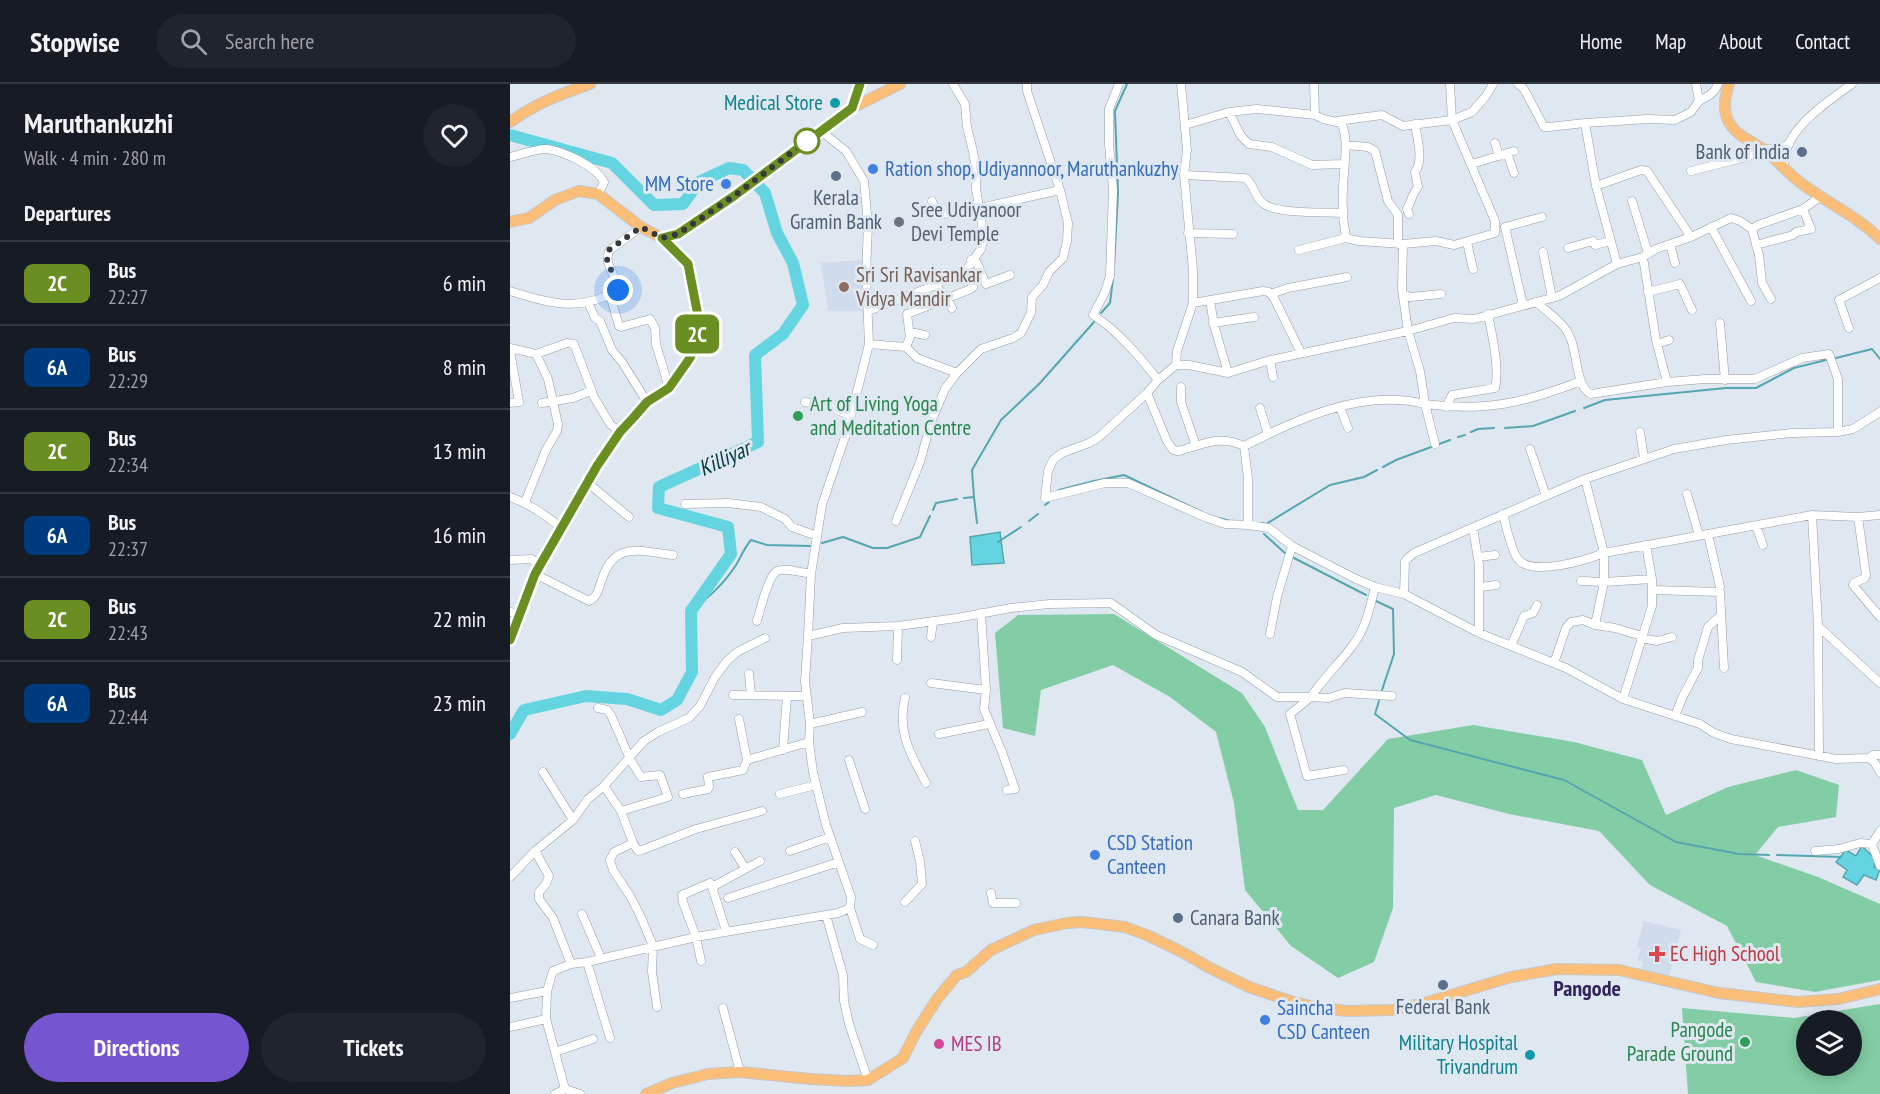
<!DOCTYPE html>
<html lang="en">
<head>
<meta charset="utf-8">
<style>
  :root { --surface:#171b24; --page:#20242c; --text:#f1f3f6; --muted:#9ea1a6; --line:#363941; --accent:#7656d0 }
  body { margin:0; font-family:"PT Sans Narrow",sans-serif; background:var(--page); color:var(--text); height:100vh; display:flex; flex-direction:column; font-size:22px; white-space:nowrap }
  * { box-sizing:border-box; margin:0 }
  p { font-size:20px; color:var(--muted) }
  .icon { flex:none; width:33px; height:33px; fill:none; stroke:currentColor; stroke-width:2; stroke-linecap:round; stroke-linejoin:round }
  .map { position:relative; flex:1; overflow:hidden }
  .side { display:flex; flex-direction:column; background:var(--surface); width:510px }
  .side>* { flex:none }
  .badge { padding:0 12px; border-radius:9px; font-size:21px; line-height:39px }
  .tools { position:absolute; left:1286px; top:926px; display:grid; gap:12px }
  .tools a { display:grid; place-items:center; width:66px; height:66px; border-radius:50%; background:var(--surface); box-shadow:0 3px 15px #0003; font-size:30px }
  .you { position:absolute; width:30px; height:30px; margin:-15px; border:4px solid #fff; border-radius:50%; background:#1a73e8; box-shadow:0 0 0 9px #1a73e833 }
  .map>.badge { position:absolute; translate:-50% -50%; box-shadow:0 0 0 3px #fff }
  h2 { padding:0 24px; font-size:22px; line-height:54px }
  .round { display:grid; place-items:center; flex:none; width:63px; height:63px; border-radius:32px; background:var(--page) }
  .headline { display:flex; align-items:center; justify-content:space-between; height:102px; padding:0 24px }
  h1 { font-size:28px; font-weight:700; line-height:45px }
  .action { display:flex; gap:12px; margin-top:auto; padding:12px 24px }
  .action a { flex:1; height:69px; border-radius:36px; background:var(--accent); color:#fff; font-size:24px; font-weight:700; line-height:69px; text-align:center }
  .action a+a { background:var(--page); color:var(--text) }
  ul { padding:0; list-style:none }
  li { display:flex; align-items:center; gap:18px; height:84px; padding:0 24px; border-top:2px solid var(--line) }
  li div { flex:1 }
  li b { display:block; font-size:22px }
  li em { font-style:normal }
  li .badge { min-width:66px; font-weight:700; text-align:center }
  header { display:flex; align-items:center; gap:36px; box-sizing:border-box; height:84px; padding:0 30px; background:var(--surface); border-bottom:2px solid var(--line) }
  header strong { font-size:28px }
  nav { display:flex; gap:33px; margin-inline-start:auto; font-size:21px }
  .search { width:420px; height:54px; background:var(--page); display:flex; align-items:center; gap:15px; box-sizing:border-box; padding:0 21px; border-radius:33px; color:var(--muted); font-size:22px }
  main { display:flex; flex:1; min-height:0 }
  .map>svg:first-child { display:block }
</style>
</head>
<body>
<header>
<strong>Stopwise</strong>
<div class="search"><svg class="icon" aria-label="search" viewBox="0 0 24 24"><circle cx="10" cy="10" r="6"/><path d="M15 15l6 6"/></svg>Search here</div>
<nav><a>Home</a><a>Map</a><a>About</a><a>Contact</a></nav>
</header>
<main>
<section class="side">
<div class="headline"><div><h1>Maruthankuzhi</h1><p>Walk · 4 min · 280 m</p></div><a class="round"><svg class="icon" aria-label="heart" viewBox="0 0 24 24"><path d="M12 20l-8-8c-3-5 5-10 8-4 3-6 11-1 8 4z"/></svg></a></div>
<h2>Departures</h2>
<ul>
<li><span class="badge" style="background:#6b8e23;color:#fff">2C</span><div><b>Bus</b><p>22:27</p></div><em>6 min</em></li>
<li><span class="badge" style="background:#003b80;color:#fff">6A</span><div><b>Bus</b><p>22:29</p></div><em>8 min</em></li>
<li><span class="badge" style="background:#6b8e23;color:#fff">2C</span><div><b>Bus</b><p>22:34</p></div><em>13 min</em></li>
<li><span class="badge" style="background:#003b80;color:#fff">6A</span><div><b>Bus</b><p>22:37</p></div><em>16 min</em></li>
<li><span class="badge" style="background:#6b8e23;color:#fff">2C</span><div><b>Bus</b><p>22:43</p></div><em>22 min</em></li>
<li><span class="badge" style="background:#003b80;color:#fff">6A</span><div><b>Bus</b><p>22:44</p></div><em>23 min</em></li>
</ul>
<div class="action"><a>Directions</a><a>Tickets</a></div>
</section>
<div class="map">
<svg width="1370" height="1010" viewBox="0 0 1370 1010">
  <rect width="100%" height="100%" fill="#dfe7f0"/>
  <path fill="#d0dcec" d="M352,176L354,227H318L311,179Z
    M1134,837L1171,846L1159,893L1131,886L1133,878L1128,876L1131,864L1127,863Z"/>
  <path fill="#83cda6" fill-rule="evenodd" d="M604,530L732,609L755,643L788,726H813L878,655L963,641L1064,658L1132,676L1156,731L1218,703L1286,686L1329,701L1326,733L1268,743L1245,771L1308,793L1370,820V896L1305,908L1246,898L1217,842L1140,801L1089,747L999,730L926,711L884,724L883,824L864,878L828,894L781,862L735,806L724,719L706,648L660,613L603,581L531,606L525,652L493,644L485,549L508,531Z
    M1370,920V1010H1178L1172,924L1284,934ZM1296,936H1341V981H1296Z"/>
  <path fill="#64d5e0" stroke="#56a6af" stroke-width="1.5" d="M490,448L494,479L462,481L460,453Z
    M1352,762L1366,776L1364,783L1370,785L1366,796L1354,791L1347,801L1333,793L1337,786L1326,778L1336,766L1346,772Z"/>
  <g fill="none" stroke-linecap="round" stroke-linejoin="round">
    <path stroke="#56a6af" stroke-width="2" d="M604,183L608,109L605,27L617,0
      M591,229L600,219L603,195
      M1326,274L1362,265L1370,275
      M1074,324L1095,316L1216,304H1246L1284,284L1316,276
      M995,344L1023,342L1065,327
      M961,348L968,345L984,344
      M948,353L955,351
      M873,383L886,376L940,356
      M549,406L584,397L614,391L692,428
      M464,413L467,439
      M454,414L464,413L462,386L491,336L530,299L584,238
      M535,421L539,418
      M423,426L426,419L447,415
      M709,434L720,437
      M519,437L528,430
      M751,439L756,440L820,401L854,393L867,386
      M754,450L777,471
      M488,458L511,443
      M312,459L333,453L363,464H377L410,453L420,432
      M782,473L856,511
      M866,517L883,525L884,570L872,606
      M181,527C199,513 214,500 226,481C231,473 234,464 241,456L257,461L300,462
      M869,617L865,630L900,656L1054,696L1166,758L1229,770L1259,771
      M1267,771L1331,773"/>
    <path stroke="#64d5e0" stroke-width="12" d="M0,51L102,79L144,121L173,120L189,98L219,84L233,86L255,109L267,149L283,179L293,221L273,250L245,271L248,358L149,403L148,424L218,443L221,470L181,527L182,588L167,616L151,626L117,615L76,612L14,626L0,650"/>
    <defs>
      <path id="minor" d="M609,0L599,25V60L603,106L600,192L595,208L583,231C608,247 629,272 648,296
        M1008,0L1014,5L1034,43H1039L1075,39L1138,35L1165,36L1181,28L1189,17L1200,11L1205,6L1208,0
        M1186,0L1189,17
        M719,28L731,52L739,60L762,63L802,81L833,80
        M827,37L872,31L893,42L942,36L962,28L976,12L983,0
        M1075,39L1086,102L1107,180
        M675,41L719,28L747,25L805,31
        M985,59L989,72
        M836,61L858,63L865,67L878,117L888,131V160
        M997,69L1004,89
        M0,73C9,71 29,64 37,65C55,68 86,82 94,98L88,110
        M962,80L1004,67
        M1273,83C1275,76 1276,66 1279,59C1291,35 1321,15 1342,0
        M1181,87L1221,77L1243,71L1254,65H1267L1279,60
        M674,91L735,94C745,100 744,114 754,120C768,130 814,128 833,129
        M1086,102L1131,86L1137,87L1181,153
        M1310,113L1293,125L1248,141L1242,145L1230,137L1221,134L1181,153L1146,165L1133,173L1107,180L1049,212L964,235L944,234L898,247L910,287L915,320C852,304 789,335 734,362L738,394V441L759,444L782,462L844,494L865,503L894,510L969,549L1056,584L1113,615L1190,640L1204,649L1221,655L1326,675L1359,674L1365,679L1370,688
        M422,117L428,129L440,130L469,122
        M1122,117L1138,169
        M470,124L550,106
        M899,130L897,125C901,118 902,110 908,103L905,88C914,75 907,55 905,40
        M1201,143L1241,217
        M1242,145L1249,171L1252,199L1261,215
        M678,149L723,150
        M957,158L963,185
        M893,160L926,157L944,161L985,149V137L942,36L940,0
        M1160,160L1165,179
        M1246,161L1283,151L1286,148L1301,145L1293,125
        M1058,164L1083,157L1085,161L1101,157
        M789,166L836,154
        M1033,168L1042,214
        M1133,173L1146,256L1157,298
        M461,176L467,179L476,200L500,191
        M425,201L437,215L442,224
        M0,207C39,219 70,229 108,206L109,204C106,192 92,177 100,166L131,143
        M1138,208L1170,200L1182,226
        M761,210L778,204L837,193
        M893,210L900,213L931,210
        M100,211L109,242L111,243L140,235L145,244L146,260L159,304
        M700,216L704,241L718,289
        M78,218L85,234L90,237L102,266L112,278L137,318
        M1026,218C1037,228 1053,238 1059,251C1068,267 1065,303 1081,310L1157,298L1195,295H1245L1292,274L1319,270L1328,295V348L1343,345L1370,328
        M683,219L753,207L759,208L764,214L791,269
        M1013,221L995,143L1032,133
        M358,227L421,203L457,185L471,165L474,153L466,105V86L463,67L457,43L455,20L443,0
        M703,239L744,233
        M1210,239L1215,296
        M1339,244L1329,216L1370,194
        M400,248L415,251
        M359,260L396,263L407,274L447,289
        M1147,260L1159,256
        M396,263L400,253L397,230L461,205L463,203L457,185
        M0,264L26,270L57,259L64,260L84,313L100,340L110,348
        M0,267L9,318L0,319
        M760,276L763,293
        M666,281L667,267L683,219V186L674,91L677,66L671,0
        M671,303V318L686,362
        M637,309L657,357L663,366L668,367C693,361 709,350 734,362
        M295,318L323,324L341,332
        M32,319L63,314L81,307
        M830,323L838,344
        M936,323L942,311L985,304C990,285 982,251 978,230
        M750,324L758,350
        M1130,348L1134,374
        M925,360L915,320C975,328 1014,319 1071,297
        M1020,365L1036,412
        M1075,395L1094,469L1302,431L1348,433L1370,431
        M78,399L119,433
        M1177,410L1189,451
        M0,413C20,420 35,431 52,444
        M15,418L36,366L47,347L48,340L38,295L26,270
        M175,420L218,419L251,423L275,435L282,443L307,452
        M993,430C996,442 1001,466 1008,475C1022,493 1076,476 1094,469V498L1085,541
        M1302,431L1308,542L1309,672
        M1348,433L1356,491L1355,494L1344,499L1343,501L1370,533
        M386,437L410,378L421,338L435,305L447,289L471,265L503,254L511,249L521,229L522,213L533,201L539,188L553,174L557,157L558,139L550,106L517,7V0
        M738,441L715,440L697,434L618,399H595L535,414L538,387L543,376L552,369L579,359L589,353L637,309L648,296L666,281H679L718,289L760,276L898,247L892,205L893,160L849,157L836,154C833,138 832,122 833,106C833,86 840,55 831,39L813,35L805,31L804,0
        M1246,442L1253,461
        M963,444L969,481V549
        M1198,450L1210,503
        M968,473L985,471
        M0,476L22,475L29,484
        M25,490L79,517C87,513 88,507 91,498C104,456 128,467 163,471
        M1071,497L1094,498L1142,495
        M865,503C860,523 856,544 843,561C830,579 813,594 801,613L818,614L835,609L882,612
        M970,503L986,501
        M1143,506L1210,508L1214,584
        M894,510L895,478L897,475L904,469L1075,395L1164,365L1216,356L1282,349L1328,348
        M0,528L9,530
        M247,537C250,527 258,492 267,487C275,483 293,489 301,490
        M1308,542L1370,599
        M760,550L767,513L782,462
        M298,552L301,490L312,421L338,344L359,260L356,190L358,141L354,97L336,67L311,47
        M421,553L423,537
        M1131,554L1147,557L1162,553
        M0,556L25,490L87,382L110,348L137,318L159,304L180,274L187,258L188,232L178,180L152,154
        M1001,562L1014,532L1023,529L1027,521
        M387,576L388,542
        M1044,579L1056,544L1061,538L1073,536L1085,541L1105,544L1132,552
        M239,590L241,611
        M421,599L476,606L471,529
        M476,606L474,625L492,668L505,705L497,706
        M223,611L296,612
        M801,613L780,630L797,692L834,686
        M395,614C387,649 400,669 416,699
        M1113,615L1142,522V495L1136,461
        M88,624L97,626L101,631L120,675L131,693L150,691L158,713L111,727
        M1165,632L1173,612L1188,584V576L1198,543L1211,531
        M229,635L237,676
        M300,640L352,628
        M429,650L479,640
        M273,666L277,612
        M1359,674L1363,671H1370
        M339,676L355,725
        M33,688L63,736
        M94,702L111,727L123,759
        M173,710L198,705L199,703L198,693L233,686L237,676L299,658
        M270,710L306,701
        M1370,747L1362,760L1370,782
        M25,767L39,792L36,800L29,808V815L43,834L61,880
        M280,767L320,753
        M1305,767L1329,765L1350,759L1362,760
        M225,768L235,784
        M0,793L25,767L63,736L78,715L94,702L134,657L148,648L179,634L190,622L205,593L217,577L227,568L255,554
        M202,803L216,847
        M481,809L483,819H506
        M218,814L329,778
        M395,818L412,800L410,777L405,757
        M340,824L350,855L363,861
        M72,830L91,874
        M316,831L333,891L334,917L339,940L358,996
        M191,877L186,853L173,818L172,811L200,799L202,803L250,777
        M77,878L100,954
        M0,914L37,907
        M147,923L142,888L143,862L130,831L120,812L103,786L100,776L104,768L123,759L128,767L132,766L186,745L252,727
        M213,924L230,988
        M0,943L36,935
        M45,968L83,955
        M55,1005L70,1010
        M45,1010L55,1005L36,935L37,907L43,887L61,880L77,878L186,853L328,829L340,824L341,813L316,741L303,688L299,658L300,640L295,597L298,552L333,544L388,542L447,534L501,524L539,520L601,519L646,551L732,588L767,613H801"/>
      <path id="major" d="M1219,0C1215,12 1212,28 1220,40C1228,52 1242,58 1253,65C1267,75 1277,89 1291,99C1317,119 1347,132 1370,155
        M342,24L350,0
        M0,38C27,19 48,11 80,0
        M0,138L19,134L45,116L69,107L88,110L131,143L152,154L168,150L224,112L342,24L390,0
        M136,1010L162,999L198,990L230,988L301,995L337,997L358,996L393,974L406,948L427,915L447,891L456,888L481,866L524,846L557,839L572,838L615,843L639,852L672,868L700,884L739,903L780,917L804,923L837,927L882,926L918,918L1001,893L1047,885L1109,886L1209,909L1288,918L1328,915L1370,905"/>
    </defs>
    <use href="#minor" stroke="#969da6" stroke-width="9"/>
    <use href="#major" stroke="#c6c7c8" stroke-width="12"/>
    <use href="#minor" stroke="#fff" stroke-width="8"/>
    <use href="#major" stroke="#fabe78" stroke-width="10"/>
  </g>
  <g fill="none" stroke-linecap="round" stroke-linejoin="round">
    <defs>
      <path id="line" d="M0,556L25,490L87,382L110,348L124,333L137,318L159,304L180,274L187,258L188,232L178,180L152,154L168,150L224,112L342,24L350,0"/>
    </defs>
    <use href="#line" stroke="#fff" stroke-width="14"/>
    <use href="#line" stroke="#6b8e23" stroke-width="9"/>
    <path stroke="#35383c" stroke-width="6" stroke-dasharray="0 10.8" d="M108,206C109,192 91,179 99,166L131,143L152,154L168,150L224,112L297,57"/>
  </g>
  <g fill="#0f9aa8" stroke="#dfe7f0" stroke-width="2">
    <circle cx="325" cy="19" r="6"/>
    <circle cx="1020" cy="971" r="6"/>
  </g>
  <circle fill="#fff" stroke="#6b8e23" stroke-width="3" cx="297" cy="57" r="12"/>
  <g fill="#5c6f8a" stroke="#dfe7f0" stroke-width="2">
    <circle cx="1292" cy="68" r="6"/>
    <circle cx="326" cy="92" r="6"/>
    <circle cx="668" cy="834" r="6"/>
    <circle cx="933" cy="901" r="6"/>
  </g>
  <g fill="#3f7fe0" stroke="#dfe7f0" stroke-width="2">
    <circle cx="363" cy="85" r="6"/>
    <circle cx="216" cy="100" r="6"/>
    <circle cx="585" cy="771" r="6"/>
    <circle cx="755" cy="936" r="6"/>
  </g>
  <circle fill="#6b7280" stroke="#dfe7f0" stroke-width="2" cx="389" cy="138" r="6"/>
  <circle fill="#8d6e63" stroke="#dfe7f0" stroke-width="2" cx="334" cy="203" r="6"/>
  <g fill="#2e9e5b" stroke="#dfe7f0" stroke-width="2">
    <circle cx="288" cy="332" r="6"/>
    <circle cx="1235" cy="958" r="6"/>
  </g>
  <path fill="#e0444e" stroke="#dfe7f0" stroke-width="2" d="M1144 861h6v6h6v6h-6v6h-6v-6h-6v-6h6z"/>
  <circle fill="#d1479c" stroke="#dfe7f0" stroke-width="2" cx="429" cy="960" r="6"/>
  <g text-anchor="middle" stroke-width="6" stroke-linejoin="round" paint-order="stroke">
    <g font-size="21" fill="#0d838f" stroke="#dfe7f0" text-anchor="end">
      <text x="313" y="26">Medical Store</text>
      <text x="1008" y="966">Military Hospital<tspan x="1008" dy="24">Trivandrum</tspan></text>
    </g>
    <g font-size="21" fill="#4e5e75" stroke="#dfe7f0">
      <text x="1280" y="75" text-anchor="end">Bank of India</text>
      <text x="326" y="121">Kerala<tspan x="326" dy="24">Gramin Bank</tspan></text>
      <text x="680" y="841" text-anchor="start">Canara Bank</text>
      <text x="933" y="930">Federal Bank</text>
    </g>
    <g font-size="21" fill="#366cbe" stroke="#dfe7f0" text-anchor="start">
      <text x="375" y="92">Ration shop, Udiyannoor, Maruthankuzhy</text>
      <text x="204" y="107" text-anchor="end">MM Store</text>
      <text x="597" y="766">CSD Station<tspan x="597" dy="24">Canteen</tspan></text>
      <text x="767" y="931">Saincha<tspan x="767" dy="24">CSD Canteen</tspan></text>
    </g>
    <g font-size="21" fill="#5b616d" stroke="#dfe7f0" text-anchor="start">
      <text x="401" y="133">Sree Udiyanoor<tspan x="401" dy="24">Devi Temple</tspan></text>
    </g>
    <g font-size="21" fill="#785e54" stroke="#dfe7f0" text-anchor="start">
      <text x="346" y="198">Sri Sri Ravisankar<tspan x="346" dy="24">Vidya Mandir</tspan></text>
    </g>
    <g font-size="21" fill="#27864d" stroke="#dfe7f0" text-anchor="start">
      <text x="300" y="327">Art of Living Yoga<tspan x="300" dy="24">and Meditation Centre</tspan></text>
      <text x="1223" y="953" text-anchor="end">Pangode<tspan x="1223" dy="24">Parade Ground</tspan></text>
    </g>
    <g font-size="21" fill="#be3a42" stroke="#dfe7f0" text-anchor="start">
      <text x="1160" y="877">EC High School</text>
    </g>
    <g font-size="21" fill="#b23c85" stroke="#dfe7f0" text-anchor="start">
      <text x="441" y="967">MES IB</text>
    </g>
    <g font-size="22" font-style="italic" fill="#00393e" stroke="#dfe7f0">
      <text transform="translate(214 374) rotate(-25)" y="8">Killiyar</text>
    </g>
    <g font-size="22" font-weight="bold" fill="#32235d" stroke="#dfe7f0">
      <text x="1077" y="912">Pangode</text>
    </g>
  </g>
</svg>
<div class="tools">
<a><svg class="icon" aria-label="layers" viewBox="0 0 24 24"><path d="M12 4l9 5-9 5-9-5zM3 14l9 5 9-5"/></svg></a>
</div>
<div class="you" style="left:108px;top:206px"></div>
<b class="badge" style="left:187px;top:250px;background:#6b8e23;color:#fff">2C</b>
</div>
</main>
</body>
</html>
